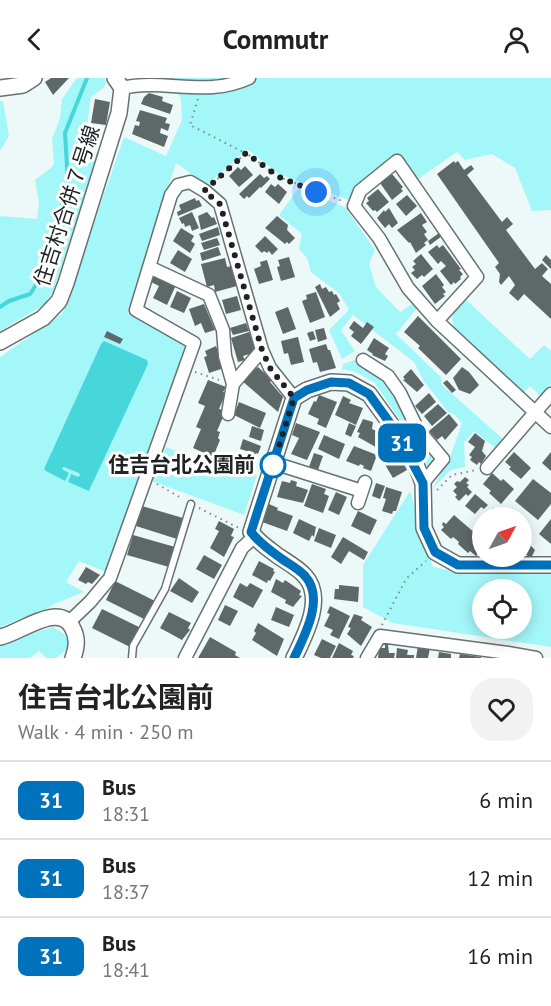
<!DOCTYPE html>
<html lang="en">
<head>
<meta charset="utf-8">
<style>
  :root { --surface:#fff; --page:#f2f2f2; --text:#222; --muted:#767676; --line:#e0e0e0 }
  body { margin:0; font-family:"PT Sans","Noto Sans JP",sans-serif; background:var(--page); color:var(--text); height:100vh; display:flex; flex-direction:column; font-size:22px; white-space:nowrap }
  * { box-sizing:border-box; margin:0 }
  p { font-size:20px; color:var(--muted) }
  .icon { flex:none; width:33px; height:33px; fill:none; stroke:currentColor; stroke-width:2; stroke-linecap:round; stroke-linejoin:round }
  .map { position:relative; height:580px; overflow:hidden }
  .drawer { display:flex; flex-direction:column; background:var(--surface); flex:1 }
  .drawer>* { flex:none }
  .badge { padding:0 12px; border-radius:9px; font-size:21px; line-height:39px }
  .needle { width:39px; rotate:50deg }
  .fabs { position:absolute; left:472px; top:429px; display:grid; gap:12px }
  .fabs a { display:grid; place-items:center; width:60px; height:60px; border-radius:50%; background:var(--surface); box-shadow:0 3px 15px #0003; font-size:30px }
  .you { position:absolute; width:30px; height:30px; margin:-15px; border:4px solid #fff; border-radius:50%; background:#1a73e8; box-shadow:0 0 0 9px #1a73e833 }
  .map>.badge { position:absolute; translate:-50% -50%; box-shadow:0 0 0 3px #fff }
  .round { display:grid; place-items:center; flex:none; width:63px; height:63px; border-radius:24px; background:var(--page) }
  .summary { display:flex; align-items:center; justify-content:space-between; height:102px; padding:0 18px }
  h1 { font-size:28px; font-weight:700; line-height:45px }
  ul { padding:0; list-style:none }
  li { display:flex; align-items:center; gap:18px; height:78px; padding:0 18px; border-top:2px solid var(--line) }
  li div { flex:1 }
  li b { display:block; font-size:22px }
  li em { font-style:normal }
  li .badge { min-width:66px; font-weight:700; text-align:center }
  header { display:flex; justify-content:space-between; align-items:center; height:78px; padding:0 18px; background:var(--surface); font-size:27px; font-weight:700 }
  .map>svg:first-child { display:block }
</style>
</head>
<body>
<header><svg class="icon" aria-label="back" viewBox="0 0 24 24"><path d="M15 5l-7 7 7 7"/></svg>Commutr<svg class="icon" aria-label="person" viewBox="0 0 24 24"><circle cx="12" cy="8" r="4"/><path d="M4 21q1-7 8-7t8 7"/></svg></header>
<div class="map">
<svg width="551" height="580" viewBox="0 0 551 580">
  <rect width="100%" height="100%" fill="#edf8f8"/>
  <path fill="#a4f7f9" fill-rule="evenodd" d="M77,0H105C109,9 97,14 91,19L84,70L99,76L53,213L45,226L0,253V138L37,141L39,125L35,102L52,89L54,85L52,61L60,40L62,21Z
    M172,0H551V132L532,133L515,90L492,76L465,82L457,74L418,101L398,76L355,110L349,122L279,96L247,71L207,107L176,85L127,235L183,265L185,272L106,494L79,483L66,504L84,514L54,526L36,538L25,539L0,549V279L62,236L124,59L166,78L182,42L181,22ZM147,283L90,412L78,399L80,397L79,395L66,389L62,391L68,395L44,391Z
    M0,23H3L9,58L0,73Z
    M298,111L347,130V132L375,172L369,186L376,209L400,234L412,226L417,230L396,256L441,299V306L504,362L497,371L474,353L464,365L465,389L451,392L433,410L452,374L462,345L454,336L448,334L423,302L414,284L353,237L341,252L355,273L342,281L329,252L349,232L340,216L311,194L307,180L299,171L302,156L279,137Z
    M464,220L530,281L544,267L551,273V306L541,318L530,308L523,315L453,249L452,234Z
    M355,282L372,291L384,301L437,380L428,389L413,362L375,305L356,294L342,291L343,286Z
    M166,369L226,392L227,388L257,397L244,437L152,403Z
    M410,413L433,489L457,494L551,495V569L393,545L363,529V487ZM483,512H522V550H483Z
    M53,549L64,556L69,562L67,571L56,580H46L39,573L30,580H0V565Z"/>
  <path fill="#47d6da" d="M104,263L147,282L148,286L89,413L68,404L71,396L78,399L80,397L79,395L64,389L62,391L69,395L65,403L46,393L44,391L101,266Z"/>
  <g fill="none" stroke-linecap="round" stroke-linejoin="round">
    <path stroke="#47d6da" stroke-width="4" d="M0,229L9,223L30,216L52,183L55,152L68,105L65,55L87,0"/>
  </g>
  <path fill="#5e6868" d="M51,0H69L53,17L45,4Z
    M149,15L163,19L162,23L173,27L170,36L141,26L144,19Z
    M95,21L110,24L106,47L91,45Z
    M140,32L167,40L165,45L170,46L168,53L161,50L160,55L168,58L164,69L132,56L135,47L139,48L140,44L136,43Z
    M454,83L455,85L458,83L464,92L471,87L474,91L467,97L502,144L507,139L513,146L506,152L535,191L542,185L548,191L542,198L551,206V241L524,216L518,223L509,215L515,207L509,198L501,207L499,204L500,196L495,189L499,185L437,96Z
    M245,88L253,97L239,109L229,98L238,89L241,92Z
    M260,96L264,100L267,98L270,101L261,110L260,109L249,120L247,118L244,121L239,116Z
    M392,96L403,109L401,111L403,113L392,122L380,105Z
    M271,106L275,109L278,106L287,114L279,126L265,114Z
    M378,111L389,124L377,134L375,132L373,133L366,125L369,123L367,120Z
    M407,117L417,128L406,138L396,126Z
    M195,120L196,123L199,122L202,128L178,138L177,134L181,132L179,127Z
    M389,130L398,145L392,150L389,146L385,150L377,140L384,132L385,134Z
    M192,134L199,150L192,153L190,147L185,149L184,145L182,146L179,140Z
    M207,134L212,140L214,139L217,146L201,152L198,138Z
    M421,135L427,144L422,147L427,154L424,156L428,162L424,165L426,167L416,175L410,164L409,165L397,152Z
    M277,138L288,147L287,152L295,160L289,166L287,164L285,166L265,150Z
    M218,149L220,157L202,163L199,156Z
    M181,150L194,158L191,163L195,166L190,175L173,163Z
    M439,155L442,158L430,167L428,163Z
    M265,158L278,171L272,177L269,173L267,175L264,173L262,175L255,168Z
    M217,160L220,167L204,172L201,165Z
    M437,167L439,170L443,167L461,191L459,192L463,196L460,199L461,201L455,206L454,204L451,207L440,193L446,188L441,183L438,186L428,174Z
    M218,169L221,177L202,183L200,175Z
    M178,172L192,181L185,194L170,185Z
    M421,176L433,191L424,199L422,197L417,201L411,195L415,192L412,189L416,186L413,183Z
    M546,177L551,182V191L542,182Z
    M289,179L295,199L281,203L277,189L280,188L278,182Z
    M225,180L227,189L231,188L237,208L215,214L214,207L207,209L201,186Z
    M267,182L273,202L259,206L254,191L261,188L260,184Z
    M436,196L444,207L442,209L446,214L443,216L445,218L435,226L422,208Z
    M155,197L176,207L167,227L153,220L159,208L151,204Z
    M320,206L322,211L326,209L329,214L332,213L334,217L336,216L340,223L337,225L340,231L330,239L315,209Z
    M177,213L191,220L184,235L170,229Z
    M316,214L325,239L310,245L302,223L307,221L306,217Z
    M237,218L241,232L226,236L222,222Z
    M204,226L215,252L205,255L201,245L195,248L189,231Z
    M288,229L296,251L283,256L275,234Z
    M418,238L461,281L446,297L418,270L420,268L404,254Z
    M354,243L363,250L367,244L374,249L361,266L351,258L354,254L349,250Z
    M246,245L249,253L233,257L230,250Z
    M324,250L327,261L318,264L315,252Z
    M107,253L123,261L120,266L104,259Z
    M313,253L316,261L310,263L307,255Z
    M249,254L256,274L243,278L245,282L238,284L231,260Z
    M298,259L304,284L291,287L288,275L284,276L281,263Z
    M374,260L389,270L385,276L388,278L385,283L372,277L373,276L367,272Z
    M326,266L328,272H330L336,290L320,294L317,284L313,285L309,271Z
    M216,268L224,290L209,295L204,279L207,278L205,273Z
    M258,289L272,302L270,304L283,319L278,334L241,302Z
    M462,289L469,294L479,307L470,316L459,312L453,300Z
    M411,291L424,307L417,314L403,302L405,301L403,299Z
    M208,302L226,309L223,314L226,315L219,331L223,332L221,338L223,339L217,353L220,354L218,360L220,362L213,379L193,370L201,351L196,349L205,328L198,325Z
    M447,302L456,312L452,315L443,305Z
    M429,315L436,324L422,336L415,328Z
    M319,317L337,324L326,350L317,346L319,341L308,336L314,323L316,324Z
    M343,318L351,322L349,325L363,330L356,347L335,337Z
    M239,324L266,335L260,350L234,337Z
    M438,326L447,335L432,348L424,338Z
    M449,336L458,347L445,362L442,358L437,362L429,353Z
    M363,341L373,344L372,351L379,354L377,357L381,359L383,356L387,358L381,372L358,359L360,355L357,354Z
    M296,345L320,354L307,382L291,376L299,360L292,357Z
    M349,345L356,348L351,359L345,356Z
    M252,348L264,352L261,363L249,359Z
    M475,355L485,363L482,373L486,378L481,386L479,384L477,387L470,382L472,379L469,377L475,369L468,364Z
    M324,357L345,366L339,381L318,371Z
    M243,361L261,368L258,376L256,375L254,379L249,378L250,374L240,371Z
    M354,368L377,377L371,393L363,390L364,388L360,386L359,388L346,383Z
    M393,373L395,376L398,375L407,392L393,400L381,380Z
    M514,374L531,390L521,401L509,391L511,389L505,384Z
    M551,374V393L542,385Z
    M314,375L323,378L318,392L309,389Z
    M492,395L501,403L503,401L514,411L501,426L489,415L491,413L483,406Z
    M465,399L469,402L466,405L469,407L467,409L472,414L468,418L466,416L459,423L455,419L457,417L453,413L457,409L454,406L457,403L460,404Z
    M533,401L551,415V426L538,442L515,423Z
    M291,402L297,404L296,408L308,412L303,425L277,419L282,403L290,405Z
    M376,405L385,408L380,421L372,418Z
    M312,406L326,411L324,416L329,418L323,435L304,428Z
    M386,409L402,414L396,433H393L392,436L382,433L386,421L383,420Z
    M336,414L347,419L339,437L328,432Z
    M475,416L488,427L484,431L481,429L475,436L465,428Z
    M269,426L278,430L277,432L293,438L287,453L262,444Z
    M142,428L183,440L177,461L136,448Z
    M493,430L504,440H485L487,435L488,436Z
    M358,433L377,442L370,457L351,448Z
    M454,437L483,462V466L478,471L480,473L476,478L470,473L468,475L458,466L459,464L453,459L451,461L441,452L444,449L442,447L443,444L446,446Z
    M299,441L316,449L314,459L312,457L309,463L293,455Z
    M551,441V466L539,456Z
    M219,443L234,451L231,458L234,459L224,479L210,470L219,453L215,451Z
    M319,450L336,457L331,470L314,463Z
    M133,457L175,469L169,489L127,477Z
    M525,457L531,462L530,467L535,472L531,480L522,474V461Z
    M343,459L368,474L364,482L349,473L341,486L331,479Z
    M204,477L222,487L214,501L196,491Z
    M259,483L274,491L273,493L275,494L270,503L268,502L267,505L252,497Z
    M86,489L100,497L92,506L88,504L86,506L78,502Z
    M179,500L199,514L192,525L170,513Z
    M276,501L283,505L285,502L301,513L299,517L302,518L293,529L285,525L286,522L271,514Z
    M115,503L155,523L146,542L106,522Z
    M240,505L247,509L250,505L263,512L253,530L233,519Z
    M339,507L359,509L358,524L334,521L335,511H339Z
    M225,527L238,533L230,548L218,542Z
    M330,528L350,538L339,561L330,557L333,552L324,548L330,536L327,535Z
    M276,529L294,537L289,549L271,542Z
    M102,531L141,550L132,570L92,550Z
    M169,534L191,545L188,550L190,552L182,562L160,550Z
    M354,536L363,539L361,542L372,549L361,568L347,556L351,550L348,549Z
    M258,545L284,561L277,578L252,562L256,555L254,553Z
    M210,559L236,574L235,577L240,580H198Z
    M322,561L336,568L330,580H321L314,577Z
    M339,565L353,573L351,577L354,578L353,580H332Z
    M385,567H388L389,575H395L394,580H378L379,570H385Z
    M418,568L430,570L428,580H416Z
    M397,570L408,572L407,577H414V580H396Z
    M439,574L451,576V580H438Z
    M460,576L481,579V580H459Z"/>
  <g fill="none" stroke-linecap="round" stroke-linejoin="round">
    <defs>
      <path id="service" d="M132,580L133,568L165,511L191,426"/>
      <path id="minor" d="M122,10C165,0 206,20 249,0
        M149,189L209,217L223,252L225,278L233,306L228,336
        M437,243L477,199L397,83L360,113L354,128L379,160L408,210L437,243L551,349
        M363,282L388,298L400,315L417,350L443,381L423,405
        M233,306L262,272
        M274,385L362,413
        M487,390L551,316
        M358,425L365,404
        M69,544L90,524L110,500L194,265L136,232L171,117L178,107L190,104L205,113L220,126L262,272L270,290L294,320
        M185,580L242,470L254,459
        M367,580L380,558L508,575L536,580"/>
      <path id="tertiary" d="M0,10L23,7L34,0
        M0,264L43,240L59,223L66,205L119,35L122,10L115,0
        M0,559C19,556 58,523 72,549C78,560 77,568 73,580
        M294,580C305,557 325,520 305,498C298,490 287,484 278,478C269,471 258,464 251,454L294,320L307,312L331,304L349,305L369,316L395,352L417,389L423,405L424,450L435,474L458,487H551"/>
    </defs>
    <use href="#service" stroke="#687171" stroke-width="9"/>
    <use href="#minor" stroke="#687171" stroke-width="15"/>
    <use href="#tertiary" stroke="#687171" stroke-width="18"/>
    <path stroke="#808888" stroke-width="2" stroke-dasharray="1.5 4.5" stroke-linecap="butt" d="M198,21L190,47L245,75
      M213,105L246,75L279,99L345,124
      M195,294L219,302
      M157,406L183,421
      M437,412L452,397L476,392
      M199,430L239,450
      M382,547L406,501L426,483"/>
    <use href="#service" stroke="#fff" stroke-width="6"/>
    <use href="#minor" stroke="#fff" stroke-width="12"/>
    <use href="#tertiary" stroke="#fff" stroke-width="15"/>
  </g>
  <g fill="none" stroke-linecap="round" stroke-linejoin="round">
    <defs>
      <path id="line" d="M294,580C305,557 325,520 305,498C299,491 289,486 282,481C271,473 259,465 251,454L294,320L307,312L331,304L349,305L369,316L395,352L423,405L424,450L435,474L458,487H551"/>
    </defs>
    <use href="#line" stroke="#fff" stroke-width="14"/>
    <use href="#line" stroke="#0072bc" stroke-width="9"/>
    <path stroke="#1e2222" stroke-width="6" stroke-dasharray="0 10.8" d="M273,387L294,320L270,290L262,272L220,126L204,113L246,75L279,99L316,114"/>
  </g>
  <circle fill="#fff" stroke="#0072bc" stroke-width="3" cx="273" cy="387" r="12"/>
  <g text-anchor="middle" stroke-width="6" stroke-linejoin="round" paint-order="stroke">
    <g font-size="21" fill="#1e2222" stroke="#fff">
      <text transform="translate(67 128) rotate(-72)" y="7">住吉村合併７号線</text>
    </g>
    <g font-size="21" font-weight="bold" fill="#1e2222" stroke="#fff" text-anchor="end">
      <text x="255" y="394">住吉台北公園前</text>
    </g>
  </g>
</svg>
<div class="fabs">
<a><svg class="needle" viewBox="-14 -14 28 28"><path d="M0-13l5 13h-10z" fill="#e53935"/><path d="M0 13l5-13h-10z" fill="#767676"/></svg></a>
<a><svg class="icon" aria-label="locate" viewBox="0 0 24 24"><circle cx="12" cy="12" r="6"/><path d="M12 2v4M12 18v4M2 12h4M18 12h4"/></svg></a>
</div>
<div class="you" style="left:316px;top:114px"></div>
<b class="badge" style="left:402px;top:365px;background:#0072bc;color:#fff">31</b>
</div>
<section class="drawer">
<div class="summary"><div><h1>住吉台北公園前</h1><p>Walk · 4 min · 250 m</p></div><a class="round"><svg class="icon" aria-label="heart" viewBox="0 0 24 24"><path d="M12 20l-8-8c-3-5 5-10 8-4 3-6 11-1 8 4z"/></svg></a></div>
<ul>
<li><span class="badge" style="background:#0072bc;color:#fff">31</span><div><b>Bus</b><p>18:31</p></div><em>6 min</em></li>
<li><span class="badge" style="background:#0072bc;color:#fff">31</span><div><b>Bus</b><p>18:37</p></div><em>12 min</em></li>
<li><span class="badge" style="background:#0072bc;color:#fff">31</span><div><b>Bus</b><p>18:41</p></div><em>16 min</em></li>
</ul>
</section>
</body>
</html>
